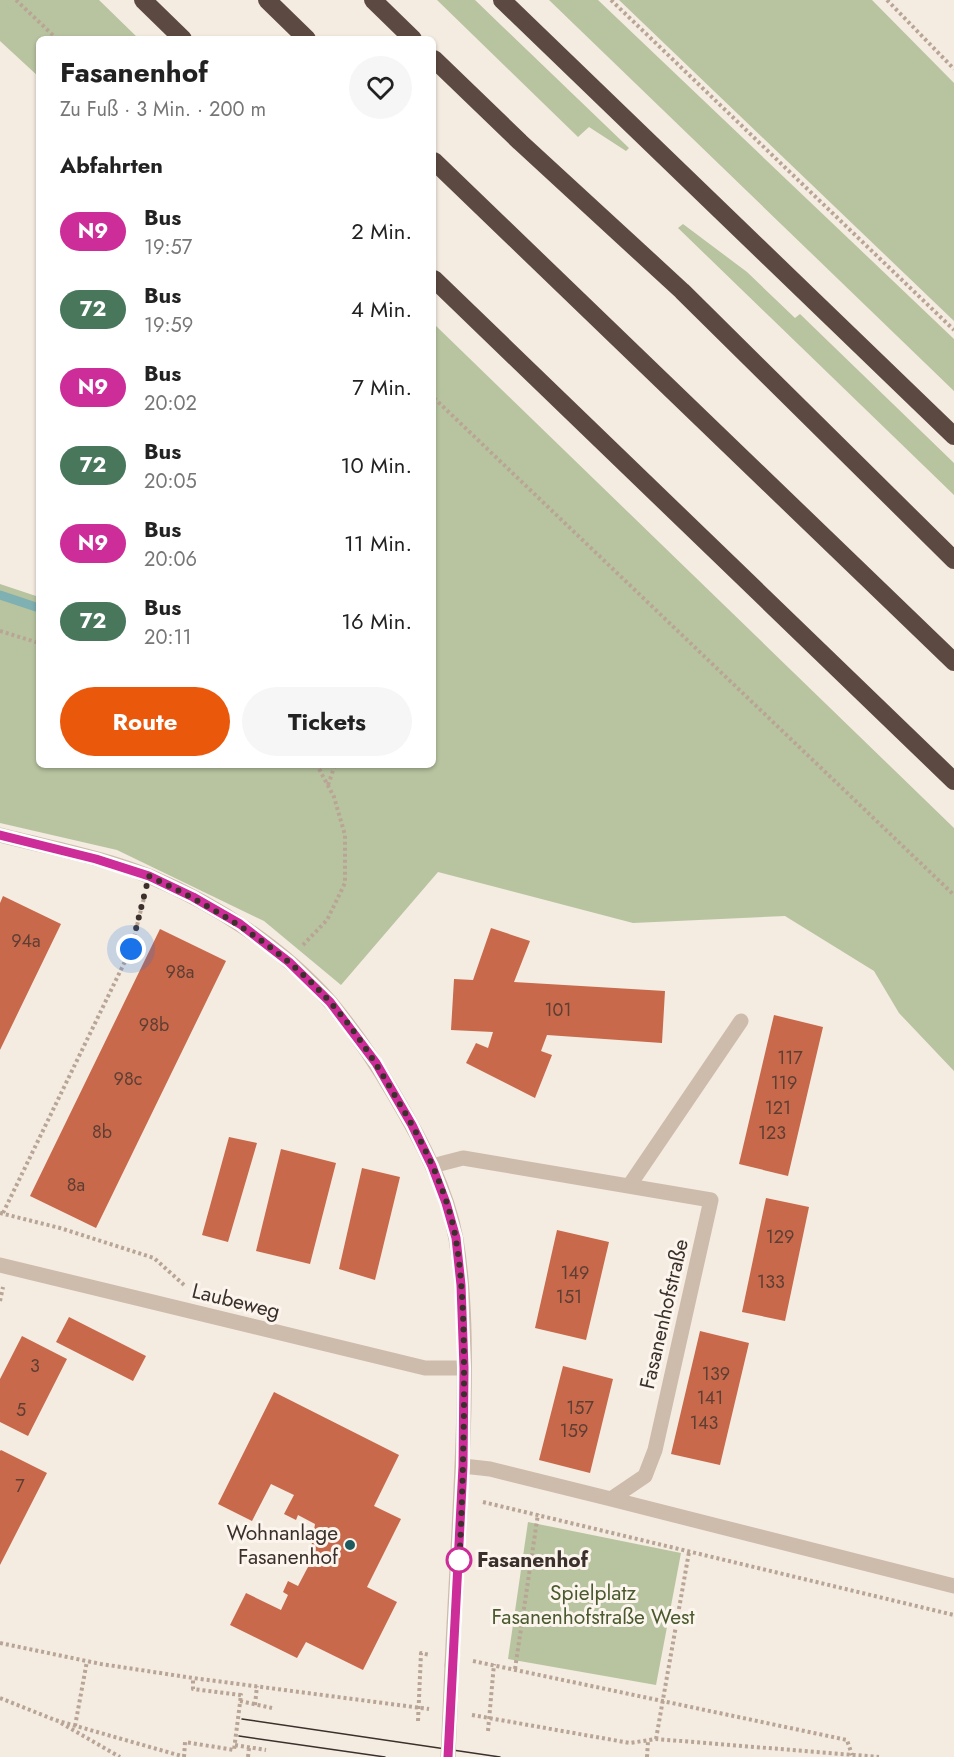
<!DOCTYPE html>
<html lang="de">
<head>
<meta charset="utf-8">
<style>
  :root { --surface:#fff; --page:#f6f6f6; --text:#222; --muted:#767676; --accent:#ea580c }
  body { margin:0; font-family:Jost,sans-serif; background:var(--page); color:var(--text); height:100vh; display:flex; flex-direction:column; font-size:22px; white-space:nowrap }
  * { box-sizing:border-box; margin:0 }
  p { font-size:20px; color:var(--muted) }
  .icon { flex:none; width:33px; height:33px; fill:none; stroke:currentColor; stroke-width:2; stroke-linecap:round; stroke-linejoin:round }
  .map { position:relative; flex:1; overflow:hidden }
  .drawer { position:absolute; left:36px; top:36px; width:400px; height:732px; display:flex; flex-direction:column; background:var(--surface); border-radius:9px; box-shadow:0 2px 4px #0004 }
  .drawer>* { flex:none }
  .badge { padding:0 12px; border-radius:20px; font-size:21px; line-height:39px }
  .you { position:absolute; width:30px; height:30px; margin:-15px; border:4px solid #fff; border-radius:50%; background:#1a73e8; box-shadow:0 0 0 9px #1a73e833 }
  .map>.badge { position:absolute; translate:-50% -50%; box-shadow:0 0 0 3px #fff }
  h2 { padding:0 24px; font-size:22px; line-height:54px }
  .round { display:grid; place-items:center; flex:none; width:63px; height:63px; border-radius:32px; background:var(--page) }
  .overview { display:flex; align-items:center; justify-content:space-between; height:102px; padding:0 24px }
  h1 { font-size:28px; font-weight:700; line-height:45px }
  .cta { display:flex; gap:12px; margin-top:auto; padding:12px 24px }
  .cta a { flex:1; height:69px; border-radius:36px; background:var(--accent); color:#fff; font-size:24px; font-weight:700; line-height:69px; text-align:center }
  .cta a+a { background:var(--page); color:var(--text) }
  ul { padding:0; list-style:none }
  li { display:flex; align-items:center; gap:18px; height:78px; padding:0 24px }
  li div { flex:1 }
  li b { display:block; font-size:22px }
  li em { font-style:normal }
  li .badge { min-width:66px; font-weight:700; text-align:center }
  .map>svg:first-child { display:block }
</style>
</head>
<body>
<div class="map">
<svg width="954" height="1757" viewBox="0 0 954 1757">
  <rect width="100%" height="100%" fill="#f4ebe1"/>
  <path fill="#b8c4a0" d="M0,0H99L139,39H39V77L0,41Z
    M437,0H475L629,148L626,151L589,127L578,137Z
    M549,0H598L954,339V391Z
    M619,0H872L954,83V321Z
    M683,224L747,272L795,318L800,314L954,463V495L678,228Z
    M434,324L954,828V1071L899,1013L874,971L785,916L633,923L438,872L341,985L264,921L117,850L0,823V584L39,597V765H434Z
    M528,1522L681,1553L656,1685L508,1659Z"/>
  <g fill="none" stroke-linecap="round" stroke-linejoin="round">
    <path stroke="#7fb0b2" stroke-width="9" d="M0,595L39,608"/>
  </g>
  <path fill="#c8694b" d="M3,896L61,924L0,1050V903Z
    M491,928L530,941L514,982L665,991L662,1043L547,1035L541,1051L552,1055L535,1098L466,1063L476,1043L488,1048L493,1032L451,1030L454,979L473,980Z
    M160,929L226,961L96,1228L30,1196Z
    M774,1015L823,1027L788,1176L739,1164Z
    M229,1137L257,1143L228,1242L202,1235Z
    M281,1149L336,1163L310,1264L256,1251Z
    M362,1168L400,1177L375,1280L339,1269Z
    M766,1198L809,1207L785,1321L742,1312Z
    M557,1230L609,1242L586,1340L535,1328Z
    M69,1317L146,1356L133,1381L56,1342Z
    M700,1331L749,1343L720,1465L671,1454Z
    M22,1336L67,1359L28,1436L0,1422V1379Z
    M563,1366L613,1379L590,1473L539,1460Z
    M274,1392L399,1455L374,1506L401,1519L367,1587L397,1602L363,1670L306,1642L297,1658L230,1625L246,1593L281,1610L288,1595L283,1592L288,1581L298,1586L308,1567L315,1524L298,1515L296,1520L284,1514L294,1495L271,1484L252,1521L218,1504Z
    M1,1450L47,1473L0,1565V1451Z"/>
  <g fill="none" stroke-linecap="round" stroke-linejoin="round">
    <path stroke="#b9a596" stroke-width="4" stroke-dasharray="3 3" stroke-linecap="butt" d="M16,0L57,39
      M611,0L954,330
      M887,0L954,69
      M434,398L954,895
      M0,631L39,643
      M328,785L335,765
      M303,945L327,920L345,883V835L334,797L317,765
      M0,1213L60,1228L154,1258L184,1285
      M3,1213L131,949L144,898
      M0,1301L3,1287
      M483,1502L954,1615
      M0,1643L101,1664L193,1678L429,1709
      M473,1661L847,1740L852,1755
      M515,1669L538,1514
      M0,1698L55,1720L185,1757
      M240,1701L272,1708
      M255,1705L257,1686
      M472,1715L630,1743L656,1739L879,1757
      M418,1721L421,1653L430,1655
      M61,1723L120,1757
      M75,1726L87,1661
      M488,1731L494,1664
      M656,1739L689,1552
      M235,1745L266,1750
      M184,1757L185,1742L234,1750L241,1695L193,1689V1678
      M248,1757L249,1748
      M647,1757L648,1741"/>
    <path stroke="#cdbbac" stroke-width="15" d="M0,835C50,848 103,857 151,877C217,905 283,948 331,1003C355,1032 376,1063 395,1096C421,1140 447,1189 456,1239C465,1294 465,1351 464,1406C462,1493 456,1579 452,1665
      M432,1166L463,1158L711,1200L655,1450L645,1476L611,1499L490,1469L463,1466
      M629,1186L741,1021
      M0,1265L425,1368H464
      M611,1499L954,1586"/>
    <path stroke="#5c4a42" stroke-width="18" d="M143,0L183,39
      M267,0L307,39
      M373,0L413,39
      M502,0L954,436
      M434,59L520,142L682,291L954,560
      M434,161L954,662
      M434,279L954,781"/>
    <path stroke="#3b302b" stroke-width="1.5" d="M242,1719L500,1757
      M239,1736L385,1757"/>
    <path stroke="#cdbbac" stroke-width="15" d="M448,1757L452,1665"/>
  </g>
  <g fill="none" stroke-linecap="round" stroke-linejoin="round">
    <defs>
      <path id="line" d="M0,835L96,859L149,876L193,897L240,924L289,962L330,1002L376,1063L412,1125L432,1166L446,1203L456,1238L461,1285L464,1368L463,1466L448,1757"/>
    </defs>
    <use href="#line" stroke="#fff" stroke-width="14"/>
    <use href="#line" stroke="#cd2d98" stroke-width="9"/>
    <path stroke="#3b302b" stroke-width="6" stroke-dasharray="0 10.8" d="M131,949L149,876C216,908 280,946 330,1002C358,1033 380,1070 401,1106C425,1146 448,1193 456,1240C465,1296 464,1355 464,1411C463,1463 462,1514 459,1565V1560"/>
  </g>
  <circle fill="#1f5a5e" stroke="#fbf5ee" stroke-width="2" cx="350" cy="1545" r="6"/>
  <circle fill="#fff" stroke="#cd2d98" stroke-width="3" cx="459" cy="1560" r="12"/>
  <g text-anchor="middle" stroke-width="6" stroke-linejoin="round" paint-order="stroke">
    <g font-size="18" fill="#5e3e33">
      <text x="26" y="947">94a</text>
      <text x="180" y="978">98a</text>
      <text x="558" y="1016">101</text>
      <text x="154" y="1031">98b</text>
      <text x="790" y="1064">117</text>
      <text x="128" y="1085">98c</text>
      <text x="784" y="1089">119</text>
      <text x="778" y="1114">121</text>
      <text x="102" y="1138">8b</text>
      <text x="772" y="1139">123</text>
      <text x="76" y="1191">8a</text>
      <text x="780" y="1243">129</text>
      <text x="575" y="1279">149</text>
      <text x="771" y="1288">133</text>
      <text x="569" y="1303">151</text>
      <text x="35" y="1372">3</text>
      <text x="716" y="1380">139</text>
      <text x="710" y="1404">141</text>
      <text x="580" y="1414">157</text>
      <text x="21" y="1416">5</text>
      <text x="704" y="1429">143</text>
      <text x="574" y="1437">159</text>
      <text x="20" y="1492">7</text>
    </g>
    <g font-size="21" fill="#3b302b" stroke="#fbf5ee">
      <text transform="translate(236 1301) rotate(14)" y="7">Laubeweg</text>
      <text transform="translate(664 1314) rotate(-77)" y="7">Fasanenhofstraße</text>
    </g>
    <g font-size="21" fill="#3b302b" stroke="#fbf5ee" text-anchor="end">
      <text x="338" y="1540">Wohnanlage<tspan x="338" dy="24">Fasanenhof</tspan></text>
    </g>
    <g font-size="21" font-weight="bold" fill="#3b302b" stroke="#fbf5ee" text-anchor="start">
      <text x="477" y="1567">Fasanenhof</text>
    </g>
    <g font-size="21" fill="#4a5a2e" stroke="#fbf5ee">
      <text x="593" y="1600">Spielplatz<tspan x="593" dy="24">Fasanenhofstraße West</tspan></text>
    </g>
  </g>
</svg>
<div class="you" style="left:131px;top:949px"></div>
<section class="drawer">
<div class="overview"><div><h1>Fasanenhof</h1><p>Zu Fuß · 3 Min. · 200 m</p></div><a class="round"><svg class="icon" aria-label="heart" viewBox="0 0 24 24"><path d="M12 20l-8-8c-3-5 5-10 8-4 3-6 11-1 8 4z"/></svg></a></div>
<h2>Abfahrten</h2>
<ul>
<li><span class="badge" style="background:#cd2d98;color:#fff">N9</span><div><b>Bus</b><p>19:57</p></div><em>2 Min.</em></li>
<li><span class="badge" style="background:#48775c;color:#fff">72</span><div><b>Bus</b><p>19:59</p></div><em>4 Min.</em></li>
<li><span class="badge" style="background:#cd2d98;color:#fff">N9</span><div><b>Bus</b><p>20:02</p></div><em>7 Min.</em></li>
<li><span class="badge" style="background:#48775c;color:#fff">72</span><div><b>Bus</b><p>20:05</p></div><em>10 Min.</em></li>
<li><span class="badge" style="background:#cd2d98;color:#fff">N9</span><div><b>Bus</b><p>20:06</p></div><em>11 Min.</em></li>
<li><span class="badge" style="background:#48775c;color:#fff">72</span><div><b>Bus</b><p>20:11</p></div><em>16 Min.</em></li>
</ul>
<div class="cta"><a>Route</a><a>Tickets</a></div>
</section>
</div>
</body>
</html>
